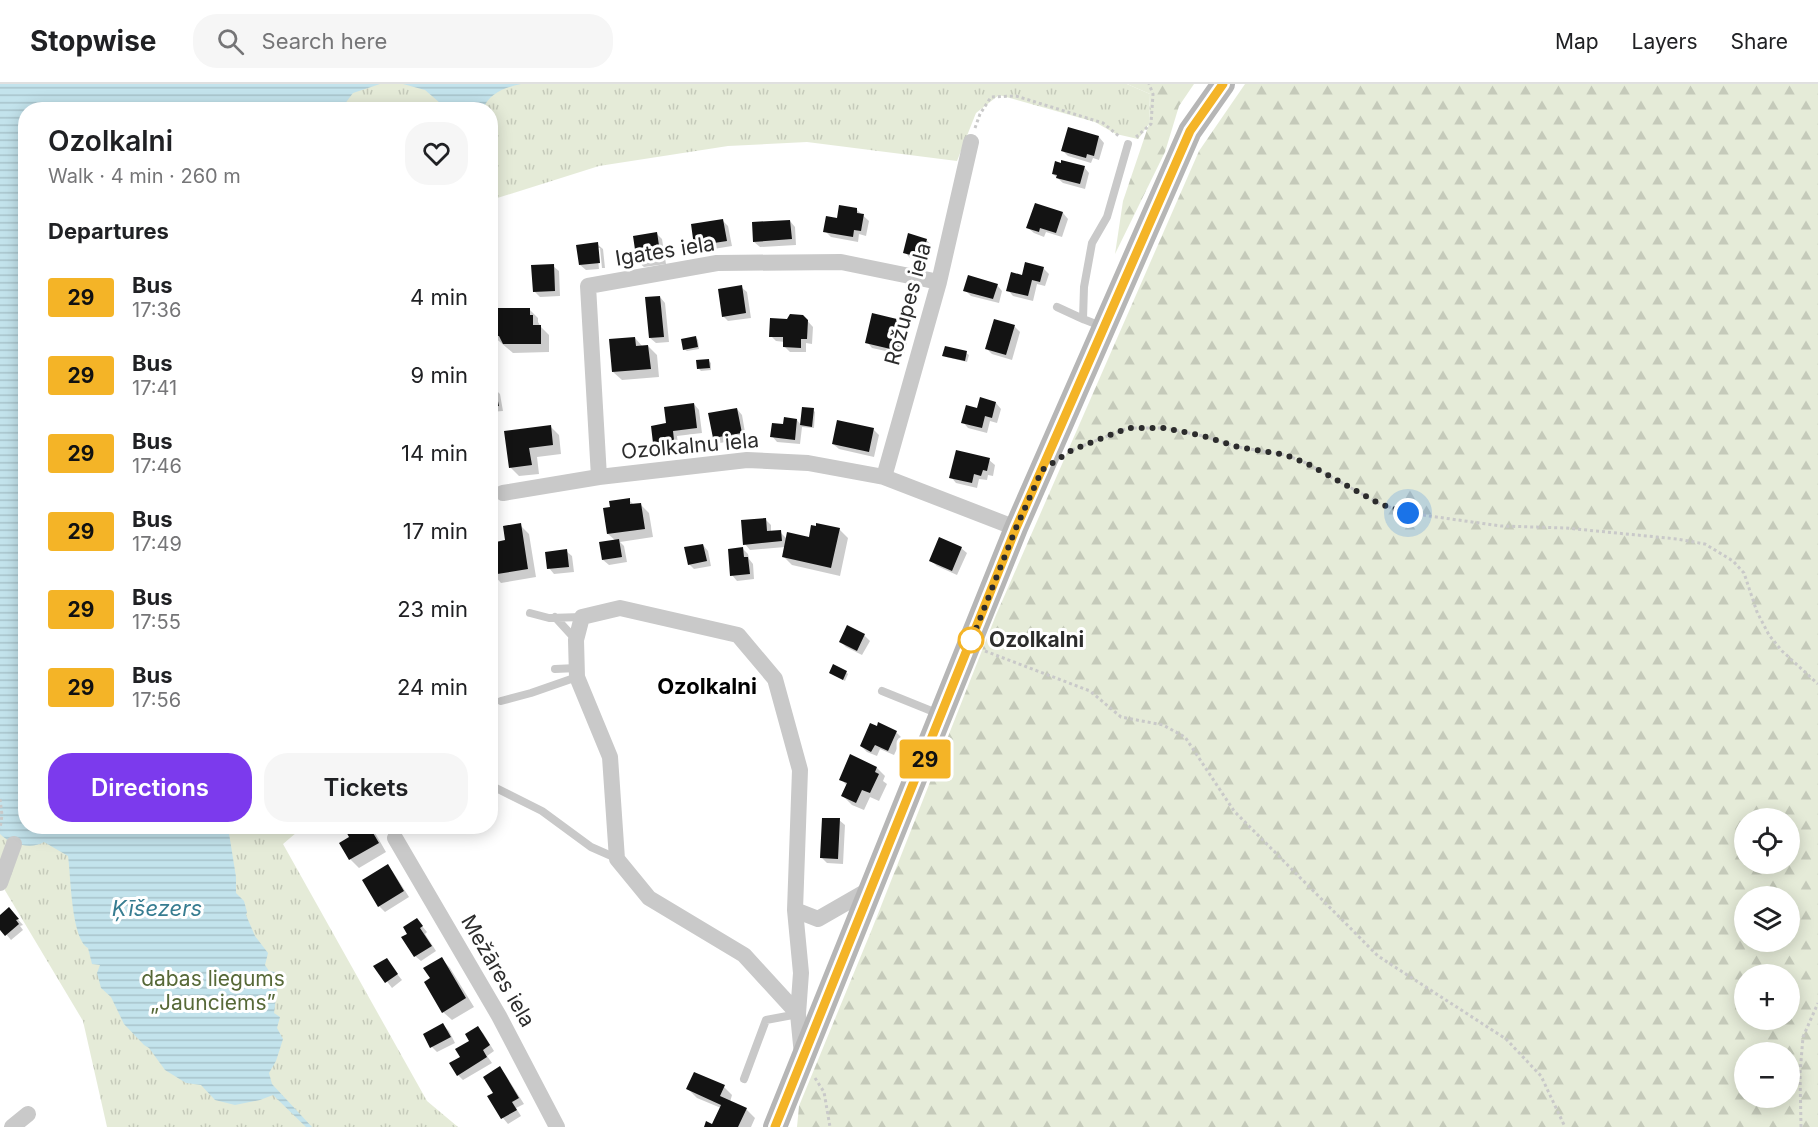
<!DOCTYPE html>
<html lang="en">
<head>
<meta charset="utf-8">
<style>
  :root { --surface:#fff; --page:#f6f6f6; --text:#202124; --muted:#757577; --line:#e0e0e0; --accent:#7c3aed }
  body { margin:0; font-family:Inter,sans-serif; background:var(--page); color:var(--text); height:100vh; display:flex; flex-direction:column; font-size:22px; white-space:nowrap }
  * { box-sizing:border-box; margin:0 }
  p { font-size:20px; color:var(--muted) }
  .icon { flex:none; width:33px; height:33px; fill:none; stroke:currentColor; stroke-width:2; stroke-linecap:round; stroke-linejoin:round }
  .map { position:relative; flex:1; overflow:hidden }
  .details { position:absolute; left:18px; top:18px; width:480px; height:732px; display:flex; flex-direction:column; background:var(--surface); border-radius:24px; box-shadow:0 3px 15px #0003 }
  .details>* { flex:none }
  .badge { padding:0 12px; border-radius:4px; font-size:21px; line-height:39px }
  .tools { position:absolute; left:1734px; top:724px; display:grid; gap:12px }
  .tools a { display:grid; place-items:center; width:66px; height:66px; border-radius:50%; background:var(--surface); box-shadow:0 3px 15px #0003; font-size:30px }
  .you { position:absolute; width:30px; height:30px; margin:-15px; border:4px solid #fff; border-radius:50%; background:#1a73e8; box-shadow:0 0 0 9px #1a73e833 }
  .map>.badge { position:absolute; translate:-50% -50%; box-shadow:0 0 0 3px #fff }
  h2 { padding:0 30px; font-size:22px; line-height:54px }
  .round { display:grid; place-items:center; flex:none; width:63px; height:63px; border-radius:24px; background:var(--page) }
  .summary { display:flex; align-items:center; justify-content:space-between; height:102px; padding:0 30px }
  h1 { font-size:28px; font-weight:600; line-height:45px }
  .action { display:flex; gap:12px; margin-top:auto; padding:12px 30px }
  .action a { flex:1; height:69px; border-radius:24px; background:var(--accent); color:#fff; font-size:24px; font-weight:600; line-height:69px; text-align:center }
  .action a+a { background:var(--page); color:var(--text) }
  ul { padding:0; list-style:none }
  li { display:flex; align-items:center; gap:18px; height:78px; padding:0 30px }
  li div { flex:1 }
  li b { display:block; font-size:22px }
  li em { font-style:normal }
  li .badge { min-width:66px; font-weight:700; text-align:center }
  header { display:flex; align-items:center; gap:36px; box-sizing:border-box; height:84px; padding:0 30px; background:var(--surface); border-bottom:2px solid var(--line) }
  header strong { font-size:28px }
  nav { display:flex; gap:33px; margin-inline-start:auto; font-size:21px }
  .search { width:420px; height:54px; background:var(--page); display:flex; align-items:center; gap:15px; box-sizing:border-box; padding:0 21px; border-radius:24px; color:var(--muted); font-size:22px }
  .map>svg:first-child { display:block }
</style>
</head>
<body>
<header>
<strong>Stopwise</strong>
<div class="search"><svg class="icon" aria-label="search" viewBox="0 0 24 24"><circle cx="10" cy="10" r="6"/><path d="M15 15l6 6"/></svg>Search here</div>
<nav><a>Map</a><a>Layers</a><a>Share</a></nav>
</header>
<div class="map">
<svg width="1818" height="1043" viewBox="0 0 1818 1043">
  <defs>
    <pattern id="grass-tufts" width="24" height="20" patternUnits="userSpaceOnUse" patternTransform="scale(1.5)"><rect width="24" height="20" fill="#e5ebd8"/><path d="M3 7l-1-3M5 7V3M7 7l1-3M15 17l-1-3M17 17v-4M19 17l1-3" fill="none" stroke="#c5caba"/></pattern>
    <pattern id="forest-firs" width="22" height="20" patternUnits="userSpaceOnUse" patternTransform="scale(1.5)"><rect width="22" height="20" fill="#e5ebd8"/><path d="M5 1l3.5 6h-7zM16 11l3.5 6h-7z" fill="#c5caba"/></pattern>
    <pattern id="water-rules" width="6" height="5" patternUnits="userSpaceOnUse" patternTransform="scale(1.5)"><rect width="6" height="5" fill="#c3e3ec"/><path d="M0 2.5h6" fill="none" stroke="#a8c3cb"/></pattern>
  </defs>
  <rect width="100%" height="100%" fill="#fff"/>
  <path fill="url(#grass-tufts)" d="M0,0H1127L1150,10L1149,40L1138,55L1116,50L1095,38L999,11L976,29L957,77L807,58L728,62L599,82L491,116L490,26H26V742L303,743L283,760L427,1017L458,1043H107L83,937L0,798Z"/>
  <path fill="url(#forest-firs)" fill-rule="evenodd" d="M1127,0H1194L1179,22L1165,68L1115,170L1123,117L1149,40L1150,10Z
    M1245,0H1818V1043H797L799,1022L872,845L996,531L1199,67ZM1744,735H1790V780H1744ZM1744,813H1790V858H1744ZM1744,891H1790V936H1744ZM1744,969H1790V1014H1744Z"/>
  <path fill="url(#water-rules)" d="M0,0H380L353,9L341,25L26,26V742L228,743L236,793V809L244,817L247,828L246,831L255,852L268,869L265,881L269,887L275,888L278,897L274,929L280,933L277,944L283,955L276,977L269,989L272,1000L312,1043H306L273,1011L260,1016L235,1021L215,1016L201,1001L186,999L165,986L149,964L144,961L124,940L111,913L101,904L97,889L100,881L92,880L88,864C71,854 71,792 68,772L44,758C31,766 10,760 0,750Z
    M403,0H521C506,3 489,9 483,25L469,18L465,26L447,25L425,6Z"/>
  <path fill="#0003" d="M1099,53L1104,59L1099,76L1093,74L1091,79L1068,72L1063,67Z
    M1084,83L1089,89L1085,105L1063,99L1053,90Z
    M1036,120L1063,129L1068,135L1062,153L1046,148L1044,153L1034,149L1028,144Z
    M857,126L869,137L866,152L859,150L858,158L831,153L825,147L838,136Z
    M723,137L728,142L732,162L701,167L696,162Z
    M790,137L795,143L796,161L760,163L754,158Z
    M657,150L662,155L666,180L644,183L638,178Z
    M926,156L932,161L928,178L910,174L905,168Z
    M597,160L603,165L605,184H602L600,164H597L599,185L586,186L580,181Z
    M553,182L559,187L560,212L540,213L534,207Z
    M1043,184L1049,190L1045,202L1037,200L1033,217L1013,212L1008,206L1023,193Z
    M997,201L1002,207L999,219L971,212L965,206Z
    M741,203L747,208L751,234L728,237L723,232Z
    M660,213L665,219L669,258L656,259L650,254Z
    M529,225L538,234V238L541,243L549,251V268L513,269L493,252Z
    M803,232L813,243L812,260L806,259V268H790L784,262L785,258L776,257L771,252Z
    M900,237L905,243L903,255L907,259L904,271L872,264L867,258Z
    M995,237L1015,243L1020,248L1012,276L992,270L987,265Z
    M635,254L643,263L648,262L657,271L659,293L622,296L613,288Z
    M696,254L698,256L699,265L687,267L684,265Z
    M966,269L969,271L967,278L946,273L944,271Z
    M708,276L711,279V286L701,287L699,285Z
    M490,304H494L500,310L503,327L490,328Z
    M996,319L1001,325L997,339L990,337L987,349L968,344L963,338L978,326Z
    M694,320L699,326L702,349L677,352L678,361L660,364L654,358Z
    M737,325L742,331L746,354L720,359L714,354Z
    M813,326L815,328L814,344L802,343L800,360L777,358L772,352L784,341L797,336L801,341Z
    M550,342L559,351L561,370L537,373L539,390L519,392L511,384L506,348Z
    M873,345L879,351L874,373L839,365L833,360Z
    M989,376L995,381L993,392L988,391L987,396L979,395L977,404L956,399L951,393Z
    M629,416L634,421H641L649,429L653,453L620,458L624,462L627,478L609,481L603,476L616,457L608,450Z
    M765,435L771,441V448H780L787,455H810L839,445L848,454L840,492L792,481L783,472L785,463L750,466L745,460Z
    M520,441L529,450L536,493L501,499L493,490L490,483V468L499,467Z
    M703,461L708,467L711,482L694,485L689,480Z
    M961,464L967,469L957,491L937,482L931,477Z
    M743,465L748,470L749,475L753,480L754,495L737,497L732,491Z
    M566,467L572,472L574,488L554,490L549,484Z
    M864,551L870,557L862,571L846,563L841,558Z
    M846,588L848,590L845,597L830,589Z
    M490,603L498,610L491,623H490Z
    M896,648L902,654L894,671L880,665L877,672L867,668L861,662Z
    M877,684L885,692L883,697L887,700L879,717L870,713L864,726L852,721L843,712L847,702L841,695Z
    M839,736L845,741L843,780L827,779L822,774Z
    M344,742H371L386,768L359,784L350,775L351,754Z
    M388,782L393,788L409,813L385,828L379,822L364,797Z
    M14,831L23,841L20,842L23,846L11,856L0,843V833Z
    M417,836L427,848L425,850L436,867L421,877L415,872L409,850Z
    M442,875L450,884L474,923L452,936L443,928L432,895Z
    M386,876L402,896L392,904L376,883Z
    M443,941L449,947L455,959L437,968L432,963Z
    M478,944L483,949L494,967L487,972L492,979L463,996L458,991L462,973Z
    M500,984L505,990L524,1020L516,1024L521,1032L508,1040L503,1034L489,1013L495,1009Z
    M724,1003L732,1011L730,1018L746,1025L755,1034L751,1043H705L713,1042L721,1024L697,1014L688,1005Z"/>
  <path fill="#131313" d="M1068,43L1099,52L1094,72L1087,70L1086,74L1061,67Z
    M1061,76L1085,82L1080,100L1056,94L1057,91L1052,90L1055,77L1061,79Z
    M1035,119L1063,128L1056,149L1040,144L1039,148L1026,144Z
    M839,121L857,124V129L864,130L861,147L854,146L853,153L823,148L826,132L837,134Z
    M723,135L727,157L694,162L691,140Z
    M790,136L792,155L753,158L752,138Z
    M657,148L661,175L637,179L633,152Z
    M908,149L927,155L922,174L903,169Z
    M598,158L600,179L579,181L576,161Z
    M1025,178L1044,183L1040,198L1032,196L1028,212L1006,207L1011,188L1022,191Z
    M554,180L555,207L533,208L531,181Z
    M968,191L998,200L993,215L963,207Z
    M742,201L746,229L722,233L718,205Z
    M660,212L664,253L649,254L645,213Z
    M492,224H530V231H533V241H541V260H503L499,252H492Z
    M872,229L901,236L897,252L902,253L899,267L865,259Z
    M790,230L803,231L808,236L807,255H801V264L783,263V253H769L770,234L787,235Z
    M994,235L1015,241L1006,271L985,265Z
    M696,252L698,263L683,266L681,255Z
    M635,253L636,262L648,261L651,285L612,288L609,255Z
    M945,262L967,267L965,277L942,272Z
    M709,275L710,284L697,285L696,276Z
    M490,303H495L499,322L490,323Z
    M980,313L996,318L992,334L985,332L982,344L961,339L966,321L977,324Z
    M694,319L697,344L673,347L674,356L653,359L651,342L666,339L664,323Z
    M802,323L814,324L812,343L800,341Z
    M737,324L742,349L713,354L708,329Z
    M784,333L797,335L795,356L770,353L772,339L783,340Z
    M837,336L874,344L869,368L832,360Z
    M551,341L553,361L529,364L532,381L509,384L504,347Z
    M956,366L990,374L987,387L983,386L981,392L974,390L972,399L949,394Z
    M630,414V420L641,419L645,445L607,450L603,424L610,423L609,417Z
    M766,434L767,447L781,446L782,457L743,461L741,436Z
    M521,439L528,485L491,491L490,466L497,465L496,458L505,456L503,442Z
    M816,439L840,444L831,484L782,473L787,448L809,453L811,441L816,442Z
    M939,453L962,463L952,487L929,477Z
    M619,455L622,473L602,476L599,458Z
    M703,460L707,477L688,481L684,463Z
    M743,463L744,473H748L750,490L730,492L728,465Z
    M567,465L569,483L547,485L545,468Z
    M847,541L865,550L857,567L839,558Z
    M833,580L847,587L843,596L829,589Z
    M878,638L897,647L888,667L875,661L871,668L860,662L870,639L877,642Z
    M850,670L877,683L875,688L879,690L870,709L862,706L856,719L841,712L847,699L839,696Z
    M822,734H840L838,775L820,774Z
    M343,742H369L379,759L349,776L339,759L349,753Z
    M388,780L404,807L378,823L362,796Z
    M9,823L19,835L16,836L19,840L5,852L0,846V831Z
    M417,834L423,842L420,844L432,862L414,873L401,853L407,850L403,843Z
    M442,873L466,914L442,929L424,898L430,894L423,884Z
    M387,874L398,890L385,899L373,882Z
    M443,939L451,953L430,964L423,950Z
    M478,942L490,961L483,966L487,973L457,992L449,979L460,973L455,965L469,957L465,950Z
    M500,982L519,1014L512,1018L517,1026L501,1035L487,1012L493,1009L483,993Z
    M694,988L725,1001L720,1012L747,1024L738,1043H704L706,1037L712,1040L721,1021L686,1005Z"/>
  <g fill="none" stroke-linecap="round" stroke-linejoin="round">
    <path stroke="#c9c9c9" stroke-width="3" stroke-dasharray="3 3" stroke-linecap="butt" d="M975,44L980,30L991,13L1016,12L1103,39L1120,53
      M1136,53L1151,40L1153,10L1149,0
      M1072,366L1128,344H1165L1203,352L1238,363L1286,371L1306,379L1380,420L1408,429L1501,442L1566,444L1677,455L1705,460L1733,477L1744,489L1757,528L1769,551L1782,567L1818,600
      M985,567L1090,607L1121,633L1163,641L1185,653L1234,727L1378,872L1506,955L1541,992L1565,1043
      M0,715L2,731L0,745
      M815,994L824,1008L830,1043
      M1801,1043L1800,989L1803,953L1818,919"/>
    <path stroke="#c9c9c9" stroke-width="8" d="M1057,223L1083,235
      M1101,242L1083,235L1084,203L1092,159L1107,133L1128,60
      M530,529L549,534L582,533
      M555,533L576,556
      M555,585L577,584
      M882,607L939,630
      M501,617L531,609L577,593
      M490,701L542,727L591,763L616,774
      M744,995L766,936L798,930"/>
    <path stroke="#c9c9c9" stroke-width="16" d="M599,393L588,202L717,179L841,178L939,198
      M884,393L939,198L971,58
      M503,409L599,393L747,376L808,379L884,393L1016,444
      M395,754L499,932L557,1043
      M0,799L14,760
      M795,826L801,889L798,930
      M802,971L798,930L744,871L649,814L617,775L610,673L577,593L576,556L582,533L620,524L738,551L775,595L800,686L795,826L818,835L872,804
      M12,1043L28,1030"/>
    <path stroke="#b6b6b6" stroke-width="24" d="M775,1043L1016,444L1190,47L1223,0"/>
  </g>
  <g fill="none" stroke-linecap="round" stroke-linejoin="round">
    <defs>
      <path id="line" d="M775,1043L1016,444L1190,47L1223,0"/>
    </defs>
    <use href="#line" stroke="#fff" stroke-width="14"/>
    <use href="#line" stroke="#f4b427" stroke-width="9"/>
    <path stroke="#2c2c2c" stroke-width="6" stroke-dasharray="0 10.8" d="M971,556L970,560L1016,444L1042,386L1072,366L1128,344H1165L1203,352L1238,363L1286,371L1306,379L1380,420L1408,429"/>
  </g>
  <circle fill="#fff" stroke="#f4b427" stroke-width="3" cx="971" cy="556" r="12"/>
  <g text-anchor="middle" stroke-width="6" stroke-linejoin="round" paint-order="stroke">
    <g font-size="21" fill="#2c2c2c" stroke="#fff">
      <text transform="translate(665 167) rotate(-9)" y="7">Igates iela</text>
      <text transform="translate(908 220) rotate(-75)" y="7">Rožupes iela</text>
      <text transform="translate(690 362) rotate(-5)" y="7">Ozolkalnu iela</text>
      <text transform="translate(498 887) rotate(60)" y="7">Mežāres iela</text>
    </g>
    <g font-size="21" font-weight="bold" fill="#2c2c2c" stroke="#fff" text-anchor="start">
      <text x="989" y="563">Ozolkalni</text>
    </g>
    <g font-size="21" fill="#576938" stroke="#fff">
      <text x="213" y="902">dabas liegums<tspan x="213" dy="24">„Jaunciems”</tspan></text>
    </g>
    <g font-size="22" font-weight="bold" fill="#000" stroke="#fff">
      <text x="707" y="610">Ozolkalni</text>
    </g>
    <g font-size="22" font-style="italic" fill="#377d91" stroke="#fff">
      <text x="157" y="832">Ķīšezers</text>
    </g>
  </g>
</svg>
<div class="tools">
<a><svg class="icon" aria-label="locate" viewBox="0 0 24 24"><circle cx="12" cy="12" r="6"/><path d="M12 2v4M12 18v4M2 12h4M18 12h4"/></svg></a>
<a><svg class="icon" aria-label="layers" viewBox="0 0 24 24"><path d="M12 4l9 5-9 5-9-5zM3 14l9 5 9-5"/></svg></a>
<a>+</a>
<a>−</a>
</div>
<div class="you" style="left:1408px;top:429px"></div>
<b class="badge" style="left:925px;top:675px;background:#f4b427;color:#111">29</b>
<section class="details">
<div class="summary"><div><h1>Ozolkalni</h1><p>Walk · 4 min · 260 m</p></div><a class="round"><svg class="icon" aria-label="heart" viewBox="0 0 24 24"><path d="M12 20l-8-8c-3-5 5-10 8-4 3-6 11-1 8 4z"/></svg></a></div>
<h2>Departures</h2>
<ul>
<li><span class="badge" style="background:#f4b427;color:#111">29</span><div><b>Bus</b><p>17:36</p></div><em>4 min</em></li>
<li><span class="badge" style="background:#f4b427;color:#111">29</span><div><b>Bus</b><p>17:41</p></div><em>9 min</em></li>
<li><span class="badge" style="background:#f4b427;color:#111">29</span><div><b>Bus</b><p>17:46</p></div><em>14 min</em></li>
<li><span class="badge" style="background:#f4b427;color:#111">29</span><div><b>Bus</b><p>17:49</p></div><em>17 min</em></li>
<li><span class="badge" style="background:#f4b427;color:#111">29</span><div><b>Bus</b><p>17:55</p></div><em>23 min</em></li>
<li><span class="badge" style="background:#f4b427;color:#111">29</span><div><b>Bus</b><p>17:56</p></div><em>24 min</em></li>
</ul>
<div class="action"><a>Directions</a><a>Tickets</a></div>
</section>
</div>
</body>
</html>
